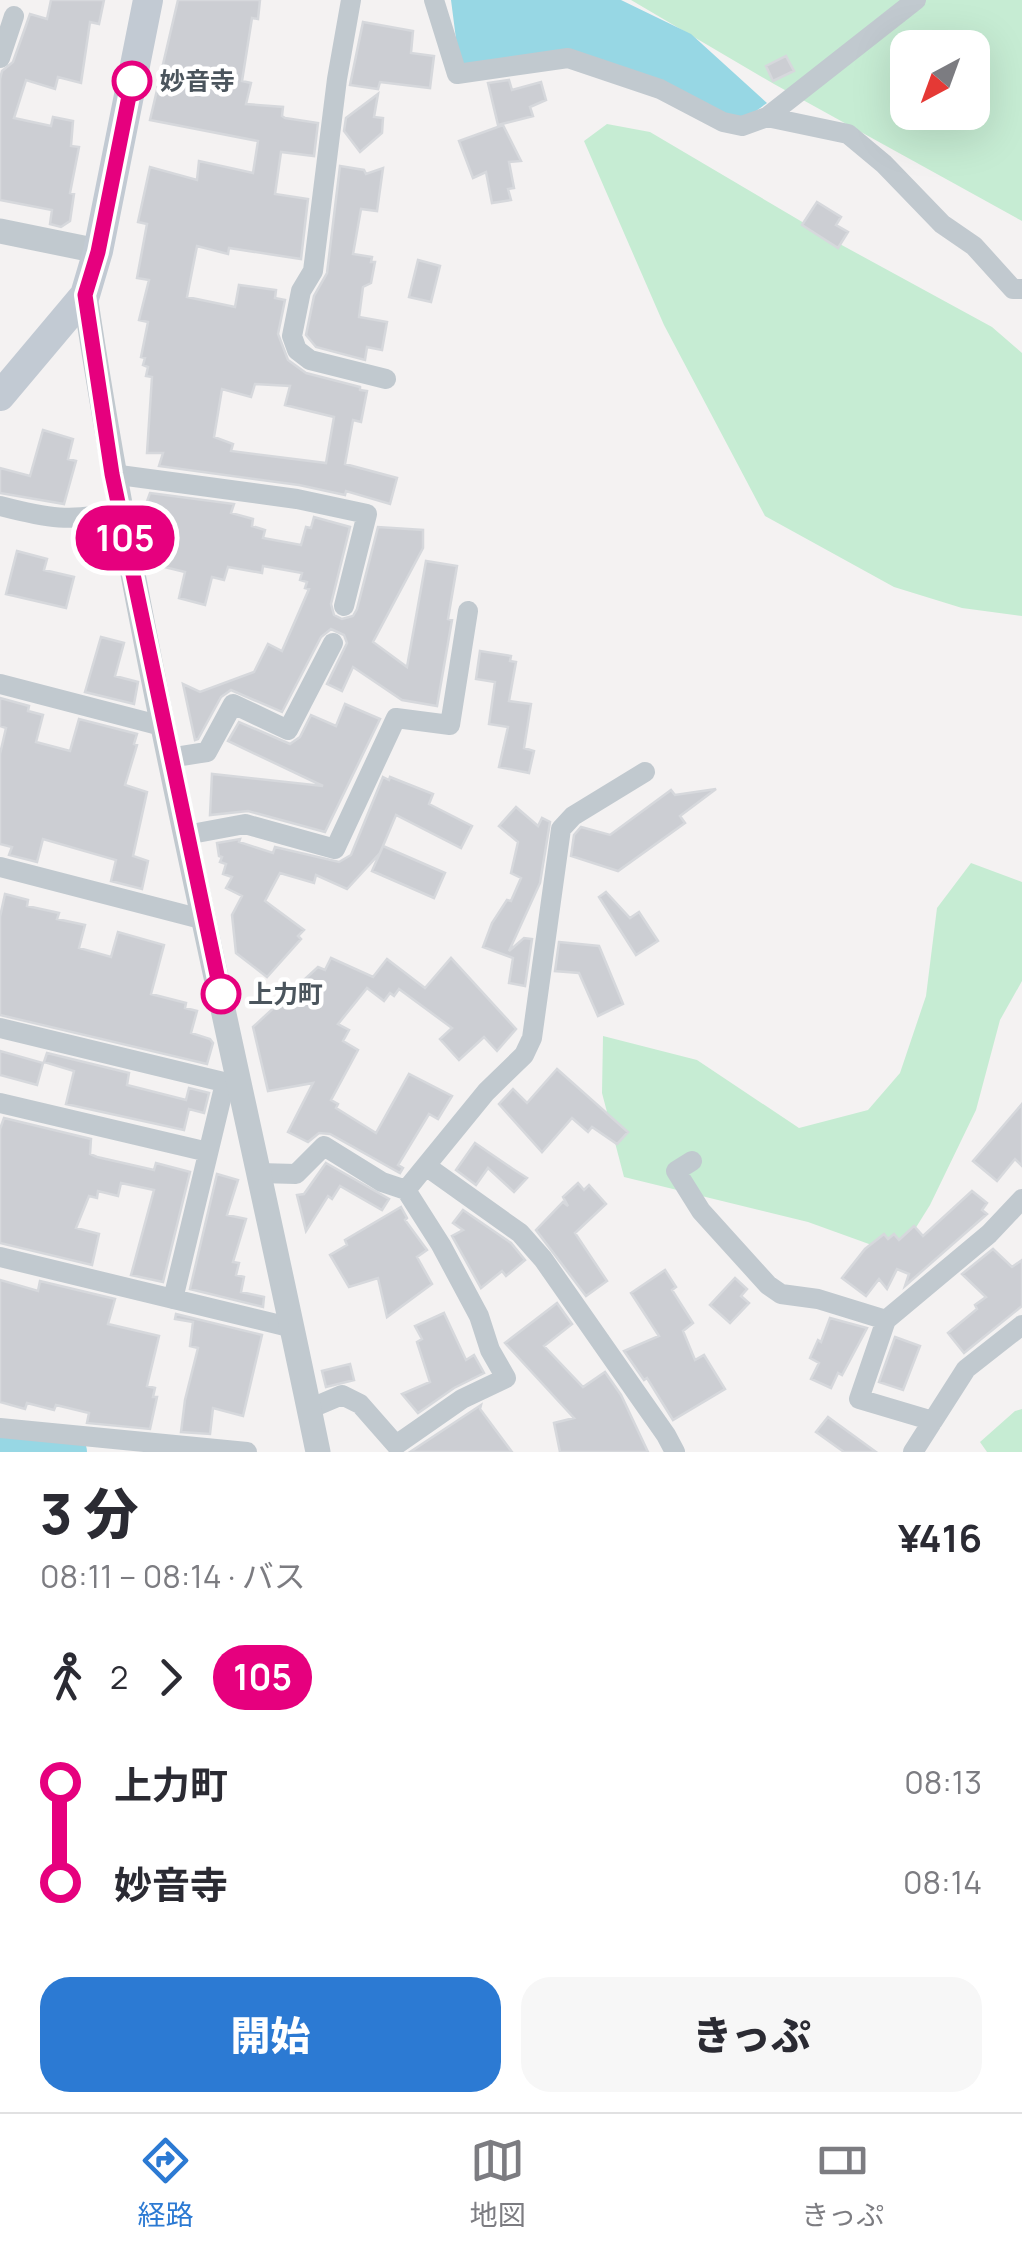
<!DOCTYPE html>
<html lang="ja">
<head>
<meta charset="utf-8">
<style>
  :root { --surface:#fff; --page:#f7f7f7; --text:#2b2b33; --muted:#7c7c81; --line:#e1e1e2; --accent:#2c7ad3 }
  body { margin:0; font-family:Manrope,"Noto Sans JP",sans-serif; background:var(--page); color:var(--text); height:100vh; display:flex; flex-direction:column; font-size:38px; white-space:nowrap }
  * { box-sizing:border-box; margin:0 }
  p { font-size:32px; color:var(--muted) }
  .icon { flex:none; width:55px; height:55px; fill:none; stroke:currentColor; stroke-width:2; stroke-linecap:round; stroke-linejoin:round }
  .map { position:relative; height:1452px; overflow:hidden }
  .details { display:flex; flex-direction:column; background:var(--surface); flex:1 }
  .details>* { flex:none }
  .badge { padding:0 20px; border-radius:32px; font-size:35px; line-height:65px }
  .needle { width:65px; rotate:221deg }
  .controls { position:absolute; left:890px; top:30px; display:grid; gap:20px }
  .controls a { display:grid; place-items:center; width:100px; height:100px; border-radius:20px; background:var(--surface); box-shadow:0 10px 40px #0002; font-size:50px }
  .map>.badge { position:absolute; translate:-50% -50%; box-shadow:0 0 0 5px #fff }
  .legs { display:flex; align-items:center; gap:15px; height:110px; padding:0 40px; font-size:32px }
  .legs p { margin-inline-start:auto }
  .head { display:flex; align-items:center; justify-content:space-between; height:170px; padding:0 40px }
  h1 { font-size:55px; font-weight:800; line-height:75px }
  .button { display:flex; gap:20px; margin-top:auto; padding:20px 40px }
  .button a { flex:1; height:115px; border-radius:30px; background:var(--accent); color:#fff; font-size:40px; font-weight:800; line-height:115px; text-align:center }
  .button a+a { background:var(--page); color:var(--text) }
  ul { padding:0 40px; list-style:none }
  li { display:flex; align-items:center; gap:35px; height:100px; font-size:38px }
  li i { display:grid; place-items:center; width:15px; height:100%; margin:0 12px; background:currentColor }
  li i::after { content:''; width:25px; height:25px; margin:-12px; border:8px solid; border-radius:50%; background:var(--surface) }
  li p { margin-inline-start:auto }
  li:first-child i { background:linear-gradient(#0000 50%,currentColor 0) }
  li:last-child i { background:linear-gradient(currentColor 50%,#0000 0) }
  .dock { display:flex; justify-content:space-around; align-items:center; height:140px; border-top:2px solid var(--line); background:var(--surface); font-size:28px; color:var(--muted) }
  .dock a { display:grid; justify-items:center; gap:5px }
  .dock .selected { color:var(--accent) }
  .map>svg:first-child { display:block }
</style>
</head>
<body>
<div class="map">
<svg width="1022" height="1452" viewBox="0 0 1022 1452">
  <rect width="100%" height="100%" fill="#f4f2f2"/>
  <path fill="#c6ecd3" fill-rule="evenodd" d="M631,0H1022V221L774,84ZM908,48H972V112H908Z
    M607,124L650,132L838,243L992,327L1022,353V616L962,608L894,587L765,516L664,325L584,141Z
    M971,863L1022,882V981L1000,1020L976,1110L930,1205L910,1237L880,1248L808,1222L624,1177L602,1093L603,1036L697,1060L799,1128L868,1110L900,1073L926,996L937,908Z
    M1022,1409V1452H987L980,1442L1015,1411Z"/>
  <path fill="#97d7e4" d="M451,0H621L691,34L767,103L742,121L567,54L460,70Z"/>
  <g fill="none" stroke-linecap="round" stroke-linejoin="round">
    <path stroke="#97d7e4" stroke-width="38" d="M0,1446L68,1452"/>
  </g>
  <path fill="#ccced3" stroke="#d6d8dc" stroke-width="2.5" fill-rule="evenodd" d="M51,0H104L99,24L90,22L81,83L58,77L55,89L26,80L14,118L51,126L53,117L73,121L71,146L79,147L70,193L74,194L70,221L61,227L50,224L52,210L0,200V79L2,71L13,62L30,14L47,19Z
    M178,0H260L258,19L252,18L242,81L251,83L246,104L283,107L282,116L285,118L318,123L314,156L281,152L275,194L308,199L301,259L229,248L228,254L197,246L187,297L235,307L239,285L276,290L275,298L285,300L278,334L288,360L306,373L360,387V390L367,391L361,422L353,420L345,464L397,478L390,504L346,491L345,495L299,485L159,466L163,453H147L152,377L146,376L148,367L143,365L145,358L141,357L148,322L139,320L149,280L137,278L147,224L138,222L150,167L197,180L199,161L253,173L258,141L150,120ZM255,384L290,386L285,405L334,417L326,463L231,451L233,444L214,437L222,389L251,397Z
    M363,22L413,31L411,53L434,56L430,88L380,82L378,89L350,85Z
    M786,56L794,71L773,81L766,66Z
    M509,80L512,90L541,82L546,100L530,107L533,116L498,125L488,83Z
    M378,94L374,117L383,118L382,133L360,152L344,131L346,118Z
    M503,125L521,161L509,162L514,188L508,189L511,200L492,203L486,172L473,178L459,141Z
    M340,166L364,170L366,174L383,168L377,211L361,209L353,254L372,257L371,262H375L371,283L363,287L359,317L387,322L382,350L367,347L365,360L316,347L306,335L314,296L327,273Z
    M817,202L841,217L836,225L848,232L838,248L802,225Z
    M418,260L440,266L431,302L409,297Z
    M43,430L73,439L68,459L76,461L64,504L0,493V468L30,476Z
    M150,493L234,504L231,513L253,519L252,526L265,530L263,538L301,545L306,527L311,528L314,517L350,527L331,604L334,615L342,619L353,616L357,609L378,527L423,530V548L373,642L407,667L426,561L457,566L448,619L452,620L437,706L402,700L353,667L342,691L327,684L347,643L344,635L331,629L321,637L282,712L231,690L221,697L198,739L195,740L183,684L200,692L254,672L268,644L282,651L309,589L305,588L307,582L300,580L302,573L263,566L262,573L228,567L224,580L212,577L205,605L179,598L185,572L164,567L177,537L153,529L145,507Z
    M17,551L47,559L44,570L74,577L66,608L6,594Z
    M101,637L124,643L115,676L138,682L134,704L85,692Z
    M480,651L511,656L510,661L516,662L509,701L531,704L524,748L534,751L529,773L499,767L508,727L489,724L495,682L476,679Z
    M0,698L29,706L28,711L43,715L36,742L70,751L79,719L137,734L134,744L137,745L125,785L147,792L133,856L148,861L142,889L111,881L116,860L43,839L37,862L9,855L12,847L0,844V754L6,728L0,726Z
    M345,704L380,719L325,832L248,811L210,815L212,774L323,786L228,741L239,722L290,744L300,737L311,715L336,726Z
    M383,777L389,780L390,777L433,794L429,804L472,826L461,848L396,815L380,853L347,889L316,875L314,883L280,873L265,901L304,930L298,936L301,939L267,977L236,953L232,915L242,896L226,888L232,877L223,874L226,864L220,862L222,857L219,856L217,843L240,839L239,842L273,853L275,847L339,862L351,855Z
    M716,789L680,816L685,823L618,871L571,856L574,835L581,827L610,835L671,790L675,795Z
    M516,807L538,826L542,818L550,822L540,883L509,951L524,938L532,939L525,986L509,983L513,958L483,947L492,923L507,900L511,901L521,878L511,873L518,842L499,826Z
    M383,846L445,873L434,898L372,871Z
    M606,892L630,918L639,912L658,941L636,955L599,897Z
    M5,894L28,900L27,906L59,913L57,919L85,925L79,948L111,957L118,932L164,945L151,994L186,1003L185,1008L197,1011L191,1033L210,1039L213,1043L207,1064L0,1015V917Z
    M559,942L599,946L623,1004L598,1016L579,973L555,971Z
    M331,958L373,977L387,959L425,988L451,958L516,1029L497,1051L484,1037L459,1060L440,1039L452,1028L399,989L394,996L390,993L384,1001L367,988L338,1024L349,1030L343,1041L358,1050L331,1100L338,1104L336,1108L376,1133L409,1074L452,1096L438,1119L429,1114L398,1165L403,1168L400,1173L330,1134L319,1133L308,1142L288,1132L313,1083L268,1091L253,1027L318,967L325,970Z
    M0,1051L43,1063L37,1085L0,1075Z
    M47,1053L129,1073L127,1085L186,1100L189,1088L209,1093L204,1113L189,1109L184,1130L66,1104L74,1071L44,1062Z
    M557,1069L628,1132L617,1144L592,1127L588,1132L572,1118L542,1152L499,1104L513,1089L527,1103Z
    M1022,1104V1166L1015,1159L997,1181L973,1161Z
    M4,1118L91,1139L90,1154L97,1157L154,1170L156,1163L190,1172L163,1282L131,1275L154,1190L121,1183L118,1196L98,1191L97,1198L89,1196L76,1228L99,1234L92,1265L0,1243V1129Z
    M475,1143L513,1169L527,1178L514,1192L488,1168L476,1185L456,1170Z
    M326,1163L389,1199L382,1210L340,1186L332,1199L328,1196L306,1231L297,1195L304,1194Z
    M217,1174L238,1180L227,1215L246,1219L233,1262L239,1263L236,1275L244,1277L241,1292L264,1297L263,1307L190,1289Z
    M578,1183L584,1190L589,1185L606,1204L575,1233L607,1281L586,1296L536,1230L563,1202L568,1206L563,1197Z
    M972,1191L987,1203L982,1210L987,1214L905,1286L909,1274L897,1269L887,1289L879,1279L866,1296L842,1278L865,1249L884,1234L888,1239L894,1234L899,1240L914,1226L923,1236Z
    M401,1207L407,1218L405,1220L427,1250L417,1257L432,1284L387,1317L378,1278L349,1287L330,1255L347,1245L345,1240Z
    M463,1210L511,1243L525,1260L506,1276L502,1271L481,1288L452,1236L463,1230L453,1223Z
    M993,1249L1012,1267L1022,1260V1306L964,1353L948,1333L977,1309L975,1305L986,1297L962,1274Z
    M665,1270L676,1287L672,1290L693,1323L683,1331L695,1360L704,1355L725,1389L673,1420L647,1378L644,1380L624,1351L659,1336L631,1293Z
    M735,1278L747,1289L741,1296L749,1303L730,1323L710,1305Z
    M0,1280L38,1291L40,1281L115,1299L108,1324L159,1336L147,1386L155,1388L153,1397H157L150,1429L87,1423L89,1413L56,1405L54,1410L27,1403L25,1409L0,1402Z
    M557,1303L572,1324L544,1346L583,1387L605,1372L621,1395L648,1452H560L554,1423L574,1418L505,1343Z
    M444,1313L466,1360L474,1355L484,1373L454,1388L418,1413L402,1394L430,1382L417,1342L422,1339L415,1326Z
    M176,1314L262,1335L243,1416L213,1408L210,1434L181,1432L185,1400L198,1348L190,1346L193,1322L175,1319Z
    M830,1318L867,1328L842,1375L838,1373L831,1388L811,1379L819,1363L810,1358L818,1340L821,1342Z
    M895,1337L920,1346L903,1390L879,1382Z
    M350,1364L354,1380L326,1387L322,1371Z
    M481,1405L480,1409L512,1452H410Z
    M828,1417L876,1452H844L816,1432Z"/>
  <g fill="none" stroke-linecap="round" stroke-linejoin="round">
    <path stroke="#c1c9cf" stroke-width="20" d="M351,0L337,79L313,271L301,291L292,336L297,350L310,360L386,379
      M434,0L457,74L568,58L660,89L723,122L742,126L767,117L916,0
      M0,58L14,16
      M767,117L848,134L884,164L942,224L974,246L1013,289H1022
      M112,474L297,499L367,514L344,606
      M0,506C46,518 72,523 119,511
      M0,684L162,726
      M169,758L207,752L233,704L288,730L333,643
      M186,835L245,824L335,849L396,718L450,725L468,611
      M0,867L205,920
      M0,1028L240,1086
      M0,1103L208,1152
      M692,1161L676,1171L701,1211L768,1285L781,1294L818,1299L886,1320
      M426,1166L520,1233L543,1259L666,1435L675,1452
      M259,1173L296,1174L324,1146L382,1182L406,1190L441,1245L479,1316L490,1350L506,1378L462,1399L396,1445L360,1404L342,1395L309,1409
      M406,1190L486,1092L524,1055L532,1038L561,829L573,816L645,772
      M0,1257L293,1328
      M173,1299L225,1083
      M933,1421L859,1399L886,1320L989,1234L1022,1199
      M0,1428L247,1452
      M913,1452L966,1369L1022,1325"/>
    <path stroke="#c1c9cf" stroke-width="25" d="M0,231L98,251
      M85,295C144,684 239,1067 318,1452"/>
    <path stroke="#c2cad3" stroke-width="30" d="M0,396L85,295L98,251L148,0"/>
  </g>
  <g fill="none" stroke-linecap="round" stroke-linejoin="round">
    <defs>
      <path id="line-1" d="M132,81L98,252L85,295L112,474L221,994"/>
    </defs>
    <use href="#line-1" stroke="#fff" stroke-width="22"/>
    <use href="#line-1" stroke="#e6007e" stroke-width="15"/>
  </g>
  <g fill="#fff" stroke="#e6007e" stroke-width="5">
    <circle cx="132" cy="81" r="18"/>
    <circle cx="221" cy="994" r="18"/>
  </g>
  <g text-anchor="middle" stroke-width="9" stroke-linejoin="round" paint-order="stroke">
    <g font-size="25" font-weight="bold" fill="#4b555d" stroke="#fff" text-anchor="start">
      <text x="160" y="90">妙音寺</text>
      <text x="248" y="1003">上力町</text>
    </g>
  </g>
</svg>
<div class="controls">
<a><svg class="needle" viewBox="-14 -14 28 28"><path d="M0-13l5 13h-10z" fill="#e53935"/><path d="M0 13l5-13h-10z" fill="#7c7c81"/></svg></a>
</div>
<b class="badge" style="left:125px;top:538px;background:#e6007e;color:#fff">105</b>
</div>
<section class="details">
<div class="head"><div><h1>3 分</h1><p>08:11 – 08:14 · バス</p></div><b>¥416</b></div>
<div class="legs"><svg class="icon" aria-label="walk" viewBox="0 0 24 24"><circle cx="13" cy="4" r="2"/><path d="M13 8l-2 6 4 7M11 14l-3 7M7 12l3-4h3l4 4"/></svg>2<svg class="icon" aria-label="forward" viewBox="0 0 24 24"><path d="M9 5l7 7-7 7"/></svg><b class="badge" style="background:#e6007e;color:#fff">105</b></div>
<ul>
<li><i style="color:#e6007e"></i><b>上力町</b><p>08:13</p></li>
<li><i style="color:#e6007e"></i><b>妙音寺</b><p>08:14</p></li>
</ul>
<div class="button"><a>開始</a><a>きっぷ</a></div>
</section>
<nav class="dock">
<a class="selected"><svg class="icon" aria-label="directions" viewBox="0 0 24 24"><path d="M12 3l9 9-9 9-9-9zM9 14v-3h6M13 9l2 2-2 2"/></svg>経路</a>
<a><svg class="icon" aria-label="map" viewBox="0 0 24 24"><path d="M3 6l6-2 6 2 6-2v14l-6 2-6-2-6 2zM9 4v14M15 6v14"/></svg>地図</a>
<a><svg class="icon" aria-label="tickets" viewBox="0 0 24 24"><path d="M3 7h18v10H3zM15 7v10"/></svg>きっぷ</a>
</nav>
</body>
</html>
